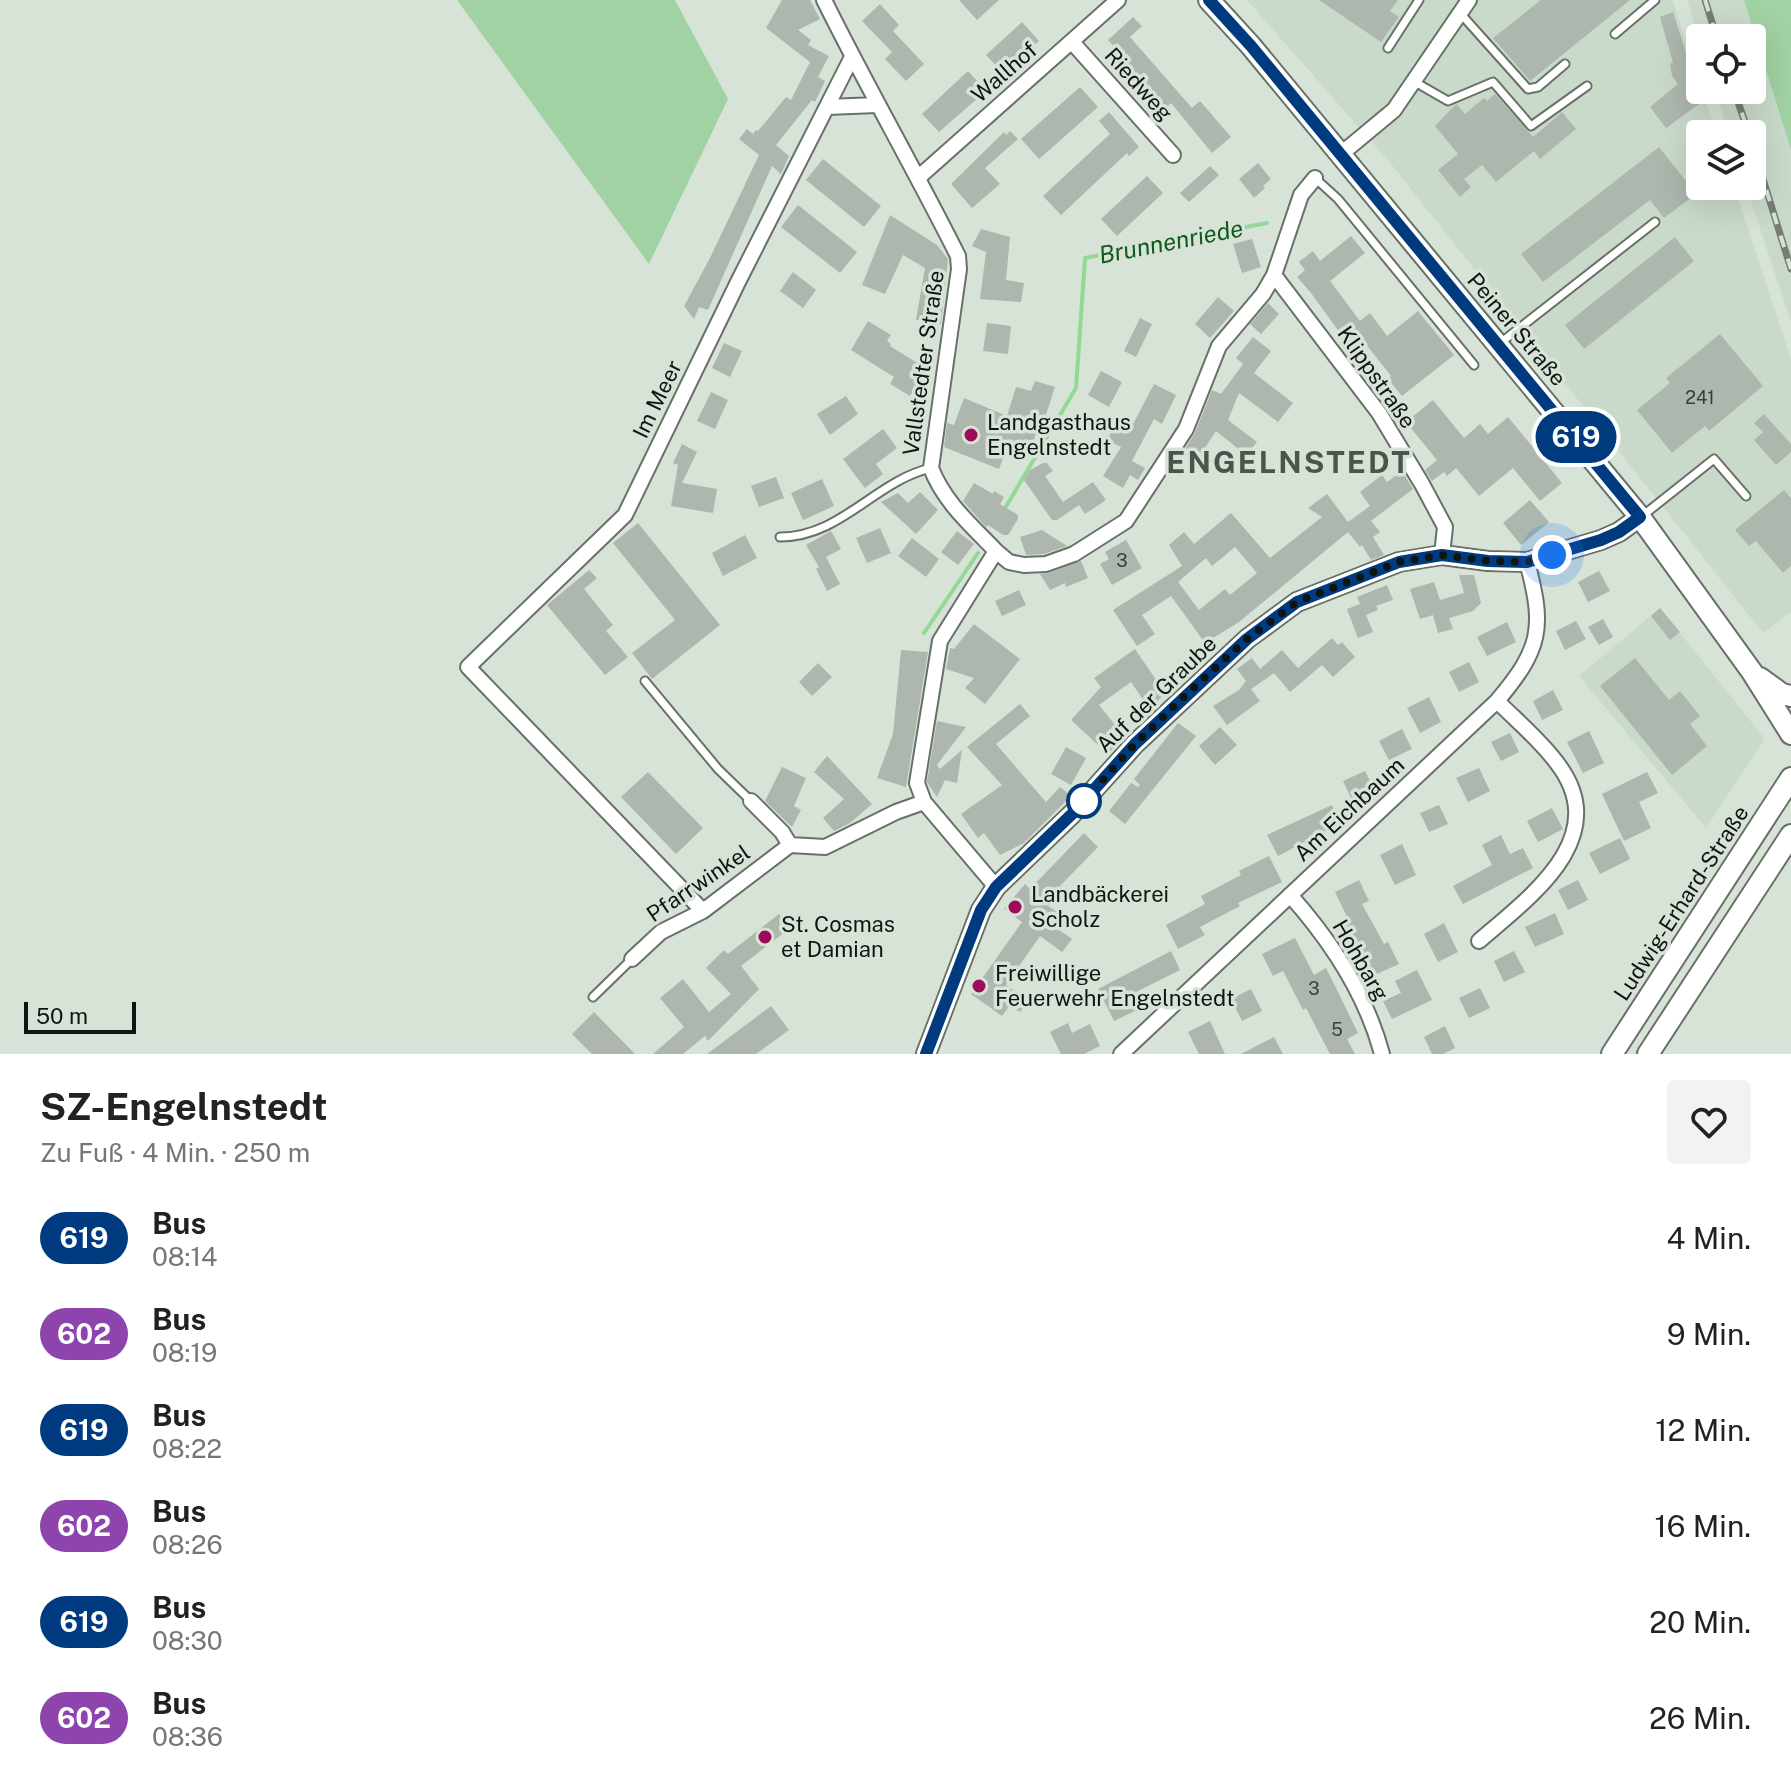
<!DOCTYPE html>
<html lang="de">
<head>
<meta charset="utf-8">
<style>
  :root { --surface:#fff; --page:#f2f2f2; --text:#222; --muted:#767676 }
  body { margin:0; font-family:"Public Sans",sans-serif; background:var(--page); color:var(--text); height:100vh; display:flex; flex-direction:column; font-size:30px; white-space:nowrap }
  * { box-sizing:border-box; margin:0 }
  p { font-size:26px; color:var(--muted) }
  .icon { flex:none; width:44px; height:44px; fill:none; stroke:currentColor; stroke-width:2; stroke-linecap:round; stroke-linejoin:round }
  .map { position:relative; height:1054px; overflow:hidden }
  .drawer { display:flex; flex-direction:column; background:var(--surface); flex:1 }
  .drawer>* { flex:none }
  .badge { padding:0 16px; border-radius:26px; font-size:28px; line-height:52px }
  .fabs { position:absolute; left:1686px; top:24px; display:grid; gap:16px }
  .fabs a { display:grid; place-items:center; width:80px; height:80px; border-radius:8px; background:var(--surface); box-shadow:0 8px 32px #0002; font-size:40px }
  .scale { position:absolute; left:24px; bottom:20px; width:112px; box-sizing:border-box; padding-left:8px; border:4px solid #111511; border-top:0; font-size:22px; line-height:28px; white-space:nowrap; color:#111511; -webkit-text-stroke:6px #d8e3d8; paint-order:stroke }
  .you { position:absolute; width:40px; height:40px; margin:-20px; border:6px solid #fff; border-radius:50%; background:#1a73e8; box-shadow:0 0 0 12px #1a73e833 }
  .map>.badge { position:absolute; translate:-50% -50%; box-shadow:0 0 0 4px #fff }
  .round { display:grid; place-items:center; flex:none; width:84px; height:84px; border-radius:8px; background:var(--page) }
  .overview { display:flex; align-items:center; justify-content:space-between; height:136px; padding:0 40px }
  h1 { font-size:38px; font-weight:700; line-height:60px }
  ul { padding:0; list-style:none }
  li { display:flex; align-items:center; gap:24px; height:96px; padding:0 40px }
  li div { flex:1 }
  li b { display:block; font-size:30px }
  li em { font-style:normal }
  li .badge { min-width:88px; font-weight:700; text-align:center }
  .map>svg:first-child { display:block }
</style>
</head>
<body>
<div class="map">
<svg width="1791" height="1054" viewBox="0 0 1791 1054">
  <rect width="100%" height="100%" fill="#d8e3d8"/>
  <path fill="#c9daca" d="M1247,0H1673L1700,90H1702L1717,134H1700V186H1734L1791,359V612L1763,633L1391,164Z
    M1687,0H1744L1791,150V322L1746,186H1752V134H1729L1715,90H1752V38H1700V41Z
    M1660,608L1765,739L1706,828L1579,676Z"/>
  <path fill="#a1d2a3" d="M457,0H675L728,99L649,264Z
    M1744,0H1791V150Z"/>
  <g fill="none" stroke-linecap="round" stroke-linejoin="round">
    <path stroke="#91d995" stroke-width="4" d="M1004,510L1076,388L1085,258L1267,223
      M924,633L978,553"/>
  </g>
  <path fill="#adb7ad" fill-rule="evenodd" d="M782,0H810L820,19L798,30L811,40L808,45L829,56L818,77L825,81L815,102L812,100L776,145L789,156L781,174L772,166L708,310L699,307L694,319L684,306L710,258L759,155L739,139L747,129L753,134L756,130L758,131L786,97L791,100L810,62L766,28Z
    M959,0H999L977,20Z
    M1319,0H1398L1390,11L1399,17L1381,42Z
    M1541,0H1630L1530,81L1493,38Z
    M880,4L899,25L893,31L924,64L906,81L885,59L892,52L862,21Z
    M1673,12L1702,102L1666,128L1650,107L1678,84L1672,76L1670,63H1673L1660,17Z
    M1133,17L1142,26L1130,37L1192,108L1200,101L1231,137L1212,153L1171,103L1162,111L1121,64L1126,59L1108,40Z
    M1022,22L1039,41L1003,73L986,55Z
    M968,71L986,91L939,132L922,114Z
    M1080,87L1098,107L1039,159L1021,139Z
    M1495,94L1533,137L1562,112L1576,129L1540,159L1534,151L1496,182L1482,165L1464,179L1471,187L1460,197L1438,170L1458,154L1435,126L1455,105L1457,104L1465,114L1484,98L1487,101Z
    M1109,112L1139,147L1129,156L1127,153L1061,215L1043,196L1110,134L1099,121Z
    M1010,131L1018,139L985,168L1000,184L972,208L951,184L1004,132L1006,135Z
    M1659,147L1696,194L1664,218L1650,200L1543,282L1521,254Z
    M823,159L881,206L864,227L806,180Z
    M1258,163L1271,179L1263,186L1265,188L1254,198L1239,179Z
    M1210,166L1219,175L1189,202L1180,193Z
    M1147,176L1163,193L1117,236L1101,219Z
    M798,205L857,252L840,273L781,227Z
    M890,215L937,245L948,259L941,324L916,320L925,268L903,255L885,294L862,285Z
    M981,229L1010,237L1006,280L1024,283L1021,302L980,299L986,252L972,246Z
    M1351,236L1365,253L1330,281L1360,321L1370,313L1387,336L1418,311L1454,355L1402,396L1388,379L1391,376L1365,343L1353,351L1311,293L1297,277L1305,270L1299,262L1313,251L1320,261Z
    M1675,237L1694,261L1584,349L1565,325Z
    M1252,239L1261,267L1242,273L1233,244Z
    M793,272L816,290L803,308L780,291Z
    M1218,297L1234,311L1210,338L1195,324Z
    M1268,303L1279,314L1261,334L1250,324Z
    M1140,318L1152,324L1136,357L1124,351Z
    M868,321L891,335L887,341L891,344L890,346L927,369L910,396L890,384L894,377L851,350Z
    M987,323L1011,326L1008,354L983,351Z
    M1720,334L1763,386L1709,431L1705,426L1672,453L1637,410L1670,383L1666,378Z
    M1253,337L1271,351L1254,373L1293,403L1278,422L1239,393L1228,420L1257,442L1246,455L1216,431L1195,463L1182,454L1195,433L1212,390L1221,394L1243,364L1236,358Z
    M724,343L742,351L730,377L712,368Z
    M1101,371L1122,382L1109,407L1088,395Z
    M1035,381L1055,387L1044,421L1041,420L1031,448L1010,439L999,469L944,447L947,423L954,425L964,398L1007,416L1016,387L1031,391Z
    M1154,384L1176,395L1162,424L1154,419L1132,461L1145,468L1138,480L1130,475L1123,488L1103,476L1121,447L1107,440L1118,419L1132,426Z
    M711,392L728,400L715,429L697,421Z
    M846,396L858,414L830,435L817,414Z
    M1433,400L1464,438L1480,424L1488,434L1508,417L1562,483L1540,501L1513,468L1479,496L1456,468L1447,476L1444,472L1432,481L1425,470L1437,460L1406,422Z
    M1764,414L1791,444V452L1776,465L1754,440L1763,432L1754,423Z
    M883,429L897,448L876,464L883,474L865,488L843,459Z
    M682,444L697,452L682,483L717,489L713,513L671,506L678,465L673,463Z
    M1043,463H1047L1053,471L1045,476L1063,502L1093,482L1106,500L1085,514L1079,505L1057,520H1052L1024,480L1030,470Z
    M1402,471L1413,489L1371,521L1380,532L1373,537L1384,555L1371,560L1362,545L1360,547L1348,532L1239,622L1205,643L1171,596L1142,615L1155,634L1137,646L1113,610L1182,566L1169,545L1184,532L1194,544L1231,513L1270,558L1322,517L1308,508L1327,494L1348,522L1370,506L1360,492L1382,475L1387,482ZM1235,547L1257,573L1230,595L1225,589L1199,610L1178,582L1206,558L1212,566Z
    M776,477L784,498L759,507L751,486Z
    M822,479L834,506L803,520L791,493Z
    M974,483L993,494L994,491L1004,497L1000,504L1018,515V519L1008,535H1003L988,525L986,527L963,501Z
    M1784,490L1791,498V566L1783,573L1756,541L1749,546L1735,530Z
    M920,492L938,510L916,534L881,502L898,493L908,503Z
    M1530,500L1549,522L1521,545L1503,523Z
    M638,523L720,625L652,679L632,653L675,620L613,543Z
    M880,528L891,553L867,563L856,538Z
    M1042,530L1067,546L1044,554L1026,555L1020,537Z
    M831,531L841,549L826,557L840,584L827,591L816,569L819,567L806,545Z
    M957,531L974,544L958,565L941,552Z
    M745,535L757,558L723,576L712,553Z
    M912,538L939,559L926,577L898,556Z
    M1126,540L1142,568L1112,585L1100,564L1109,559L1105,552Z
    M1081,561L1088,578L1066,587L1065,583L1050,590L1040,574L1049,573Z
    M589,570L597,578L584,589L613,625L606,631L628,657L605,675L547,605Z
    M1599,571L1610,591L1588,602L1578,582Z
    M1459,575H1474L1481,603L1473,611L1449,618L1453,629L1438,633L1433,615L1420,619L1410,589L1434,582L1440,600L1464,593Z
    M1387,585L1393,600L1376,606L1378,610L1366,615L1373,632L1358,638L1347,609L1360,604L1357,597Z
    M1019,590L1026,605L1002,616L995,601Z
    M1660,608L1680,632L1670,640L1651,616Z
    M1603,619L1613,637L1599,645L1588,627Z
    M1576,621L1586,639L1565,650L1556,631Z
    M1507,622L1516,642L1487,656L1477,637Z
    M974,624L1020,659L985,704L965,688L974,678L946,669L950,648L954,649Z
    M1332,638L1338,645L1342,642L1355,657L1333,677L1322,665L1290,692L1274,673L1251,689L1260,701L1227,725L1213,706L1239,690L1246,681L1237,669L1252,658L1260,669L1282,650L1298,668Z
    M1135,649L1165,693L1150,710L1131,682L1099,705L1124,736L1108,754L1071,720L1101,687L1094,678Z
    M901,650L928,652L906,787L877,778L893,734Z
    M1635,658L1669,700L1680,691L1700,716L1690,724L1707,746L1672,775L1600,686Z
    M1469,662L1479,682L1459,692L1449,672Z
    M818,663L832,677L812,696L799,682Z
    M1553,690L1563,710L1542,720L1533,701Z
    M1429,697L1441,722L1420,733L1407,708Z
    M1020,704L1030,716L996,744L1046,802L1060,787L1071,796L1024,843L1000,855L984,833L978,838L961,814L1002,785L967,747Z
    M937,721L966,727L937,765L940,769L962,750L957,783L945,780L937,797L927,782Z
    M1178,723L1196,736L1125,824L1109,811L1131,783L1138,787L1140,785L1134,779Z
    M1220,727L1237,745L1215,765L1199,746Z
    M1402,729L1412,749L1389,760L1379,741Z
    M1589,731L1604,763L1583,773L1567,742Z
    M1510,733L1519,752L1501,761L1491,742Z
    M1066,747L1086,758L1071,785L1051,774Z
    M827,756L872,804L850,823L834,831L823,818L844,799L814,772Z
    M782,767L806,778L794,806L801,810L792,827L765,801Z
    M1479,768L1490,791L1468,802L1456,778Z
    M1365,771L1375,791L1353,802L1343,781Z
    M648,772L703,828L676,854L621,797Z
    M1647,772L1658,793L1639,802L1651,828L1624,841L1602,794Z
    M1332,805L1340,823L1278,856L1267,835Z
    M1439,805L1448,824L1429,832L1420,813Z
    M1552,808L1563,829L1538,842L1527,821Z
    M1084,833L1098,847L1060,886L1063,889L1048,906L1062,915L1055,927L1072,939L1062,952L1040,936L1006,985L1028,1001L1020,1012L1010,1005L1002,1016L971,994L1022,922L1004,909L1025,884L1030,889Z
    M1501,835L1510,854L1523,848L1533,868L1463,904L1453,886L1492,865L1482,845Z
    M1620,838L1630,859L1600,874L1589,853Z
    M1402,844L1416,875L1395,885L1380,855Z
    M1269,856L1282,882L1238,903L1240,906L1200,927L1205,935L1178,949L1166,925L1205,904L1201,896L1241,875L1239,871Z
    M1359,880L1369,901L1362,904L1384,944L1388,942L1399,964L1372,976L1346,925L1350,923L1335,892Z
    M1578,880L1588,900L1568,910L1558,890Z
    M1555,913L1564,934L1535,947L1525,927Z
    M779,914L790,928L741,966L759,989L708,1041L705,1036L683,1054H653L684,1027L660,998L683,979L709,1012L731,994L706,968L724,950L728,954Z
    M1444,923L1458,952L1438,962L1424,934Z
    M1295,938L1314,975L1326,968L1338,992L1358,1033L1347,1039L1355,1054H1330L1306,1008L1303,1010L1283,971L1273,976L1262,954Z
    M1171,951L1180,970L1136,992L1143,1007L1114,1021L1098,989Z
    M1514,951L1525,972L1504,982L1494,961Z
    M1417,970L1432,1000L1392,1019L1383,1001L1401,993L1395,981Z
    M1480,988L1490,1008L1469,1018L1459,998Z
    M1251,989L1262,1011L1242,1021L1231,999Z
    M771,1006L789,1030L756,1054H707Z
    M594,1012L635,1054H592L572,1034Z
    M1210,1021L1225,1054H1199L1188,1032Z
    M1068,1023L1072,1033L1090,1024L1100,1046L1084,1054H1061L1050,1032Z
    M1445,1026L1455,1048L1443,1054H1432L1424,1037Z
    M1274,1037L1283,1054H1241Z"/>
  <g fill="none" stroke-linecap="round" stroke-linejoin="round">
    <defs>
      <path id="service" d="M1460,13L1528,89L1538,87L1565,64
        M1615,34L1655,0
        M1388,48L1419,0
        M1415,82L1448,101L1493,82L1531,126L1587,86
        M1315,178L1338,199L1474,365
        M1499,344L1655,222
        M1641,517L1714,459L1746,496
        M780,537C841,537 875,481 931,468
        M645,681L718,769L751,801
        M593,997L632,959"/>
      <path id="minor" d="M824,0C867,87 915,170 958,256L959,269L931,468C944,502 971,525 996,551L940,641L917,783L924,802L996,887
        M1072,42L1173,155
        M827,107L877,105
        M1341,154L1394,110L1469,0
        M919,177L1118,0
        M1274,275L1379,413L1422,484L1445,527L1442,555
        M996,551L1009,562L1024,565L1046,564L1074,554L1126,521L1186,429L1219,346L1263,294L1274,275L1301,195L1315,178
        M751,801L782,832L790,845
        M1290,895C1331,941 1366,994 1382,1054
        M703,911L468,667L625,515L738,282L852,57
        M1479,941C1531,896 1614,837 1557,763C1540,740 1517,721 1497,701
        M632,959L661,932L703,911L790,845L825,847L896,812L924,802
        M1121,1054L1497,701C1541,649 1545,628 1527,562"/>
      <path id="tertiary" d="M926,1054L981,910L996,887L1072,814L1135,744L1247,639L1297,602L1399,562L1442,555L1488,561L1527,562L1601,540L1619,532L1640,517"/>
      <path id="secondary" d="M1209,0L1251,46L1640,517L1752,672L1791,734
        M1760,678L1782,694L1791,696
        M1612,1054L1791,778
        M1648,1054L1791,835"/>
    </defs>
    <use href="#service" stroke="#687168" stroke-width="11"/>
    <use href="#minor" stroke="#687168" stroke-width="18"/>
    <use href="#tertiary" stroke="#687168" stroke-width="22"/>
    <use href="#secondary" stroke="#687168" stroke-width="24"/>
    <use href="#service" stroke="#fff" stroke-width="7"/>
    <use href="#minor" stroke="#fff" stroke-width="14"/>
    <use href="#tertiary" stroke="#fff" stroke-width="18"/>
    <use href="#secondary" stroke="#fff" stroke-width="20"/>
    <defs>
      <path id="rail" d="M1705,0L1717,38
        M1734,90L1749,134
        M1752,144L1791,269"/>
    </defs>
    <use href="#rail" stroke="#767d76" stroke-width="7"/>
    <use href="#rail" stroke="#d8e3d8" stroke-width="4" stroke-dasharray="12" stroke-linecap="butt"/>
  </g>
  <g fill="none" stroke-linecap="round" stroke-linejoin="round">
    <defs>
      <path id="line" d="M926,1054L981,910L996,887L1072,814L1135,744L1247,639L1297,602L1399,562L1442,555L1488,561L1527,562L1601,540L1619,532L1640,517L1251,46L1209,0"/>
    </defs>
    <use href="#line" stroke="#fff" stroke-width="18"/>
    <use href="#line" stroke="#003b80" stroke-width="12"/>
    <path stroke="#111511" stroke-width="8" stroke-dasharray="0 14.4" d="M1084,801L1135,744L1193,688L1247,639L1297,602L1399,562L1442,555L1488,561L1527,562L1552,555"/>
  </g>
  <g fill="#9c0c5b" stroke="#d8e3d8" stroke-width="3">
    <circle cx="971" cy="435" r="8"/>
    <circle cx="1015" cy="907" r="8"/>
    <circle cx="765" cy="937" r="8"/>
    <circle cx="979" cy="986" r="8"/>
  </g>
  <circle fill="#fff" stroke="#003b80" stroke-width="4" cx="1084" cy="801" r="16"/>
  <g text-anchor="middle" stroke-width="7" stroke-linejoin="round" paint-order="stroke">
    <g font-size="18" fill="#383e38">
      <text x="1700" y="404">241</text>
      <text x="1122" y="567">3</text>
      <text x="1314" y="995">3</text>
      <text x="1337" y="1036">5</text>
    </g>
    <g font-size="22" fill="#111511" stroke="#d8e3d8">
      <text transform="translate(1004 72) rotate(-41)" y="8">Wallhof</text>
      <text transform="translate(1139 84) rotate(48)" y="8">Riedweg</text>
      <text transform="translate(1517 329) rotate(50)" y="8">Peiner Straße</text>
      <text transform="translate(923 363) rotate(-82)" y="8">Vallstedter Straße</text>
      <text transform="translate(1377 377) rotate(55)" y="8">Klippstraße</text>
      <text transform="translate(657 399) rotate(-64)" y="8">Im Meer</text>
      <text transform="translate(1156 694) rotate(-44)" y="8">Auf der Graube</text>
      <text transform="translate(1349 809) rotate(-43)" y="8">Am Eichbaum</text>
      <text transform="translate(698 883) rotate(-34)" y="8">Pfarrwinkel</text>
      <text transform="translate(1681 903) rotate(-57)" y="8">Ludwig-Erhard-Straße</text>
      <text transform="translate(1361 960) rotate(60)" y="8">Hohbarg</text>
    </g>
    <g font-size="22" fill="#111511" stroke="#d8e3d8" text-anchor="start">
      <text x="987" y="430">Landgasthaus<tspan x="987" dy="25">Engelnstedt</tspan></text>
      <text x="1031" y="902">Landbäckerei<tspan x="1031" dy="25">Scholz</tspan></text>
      <text x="781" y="932">St. Cosmas<tspan x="781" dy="25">et Damian</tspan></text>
      <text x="995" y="981">Freiwillige<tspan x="995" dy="25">Feuerwehr Engelnstedt</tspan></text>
    </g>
    <g font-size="24" font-style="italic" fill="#0f5b1e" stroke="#d8e3d8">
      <text transform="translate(1171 242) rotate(-11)" y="8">Brunnenriede</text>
    </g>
    <g font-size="30" font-weight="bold" letter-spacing="2" fill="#4c554c" stroke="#d8e3d8">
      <text x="1289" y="473">ENGELNSTEDT</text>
    </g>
  </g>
</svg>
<div class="fabs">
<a><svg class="icon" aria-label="locate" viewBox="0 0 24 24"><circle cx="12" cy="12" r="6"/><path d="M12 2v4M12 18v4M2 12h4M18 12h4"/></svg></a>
<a><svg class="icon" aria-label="layers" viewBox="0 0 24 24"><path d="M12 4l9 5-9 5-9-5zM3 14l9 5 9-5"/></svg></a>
</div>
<div class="scale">50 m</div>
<div class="you" style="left:1552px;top:555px"></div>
<b class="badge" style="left:1576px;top:437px;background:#003b80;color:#fff">619</b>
</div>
<section class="drawer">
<div class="overview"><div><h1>SZ-Engelnstedt</h1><p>Zu Fuß · 4 Min. · 250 m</p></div><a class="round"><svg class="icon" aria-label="heart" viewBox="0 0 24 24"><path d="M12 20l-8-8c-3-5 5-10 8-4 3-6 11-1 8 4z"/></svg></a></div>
<ul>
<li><span class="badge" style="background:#003b80;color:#fff">619</span><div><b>Bus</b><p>08:14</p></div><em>4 Min.</em></li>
<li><span class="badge" style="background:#8e44ad;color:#fff">602</span><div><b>Bus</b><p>08:19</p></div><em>9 Min.</em></li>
<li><span class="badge" style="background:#003b80;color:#fff">619</span><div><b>Bus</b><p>08:22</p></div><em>12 Min.</em></li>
<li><span class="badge" style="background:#8e44ad;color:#fff">602</span><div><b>Bus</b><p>08:26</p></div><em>16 Min.</em></li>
<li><span class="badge" style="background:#003b80;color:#fff">619</span><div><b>Bus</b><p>08:30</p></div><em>20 Min.</em></li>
<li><span class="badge" style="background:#8e44ad;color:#fff">602</span><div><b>Bus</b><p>08:36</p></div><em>26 Min.</em></li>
</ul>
</section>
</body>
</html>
